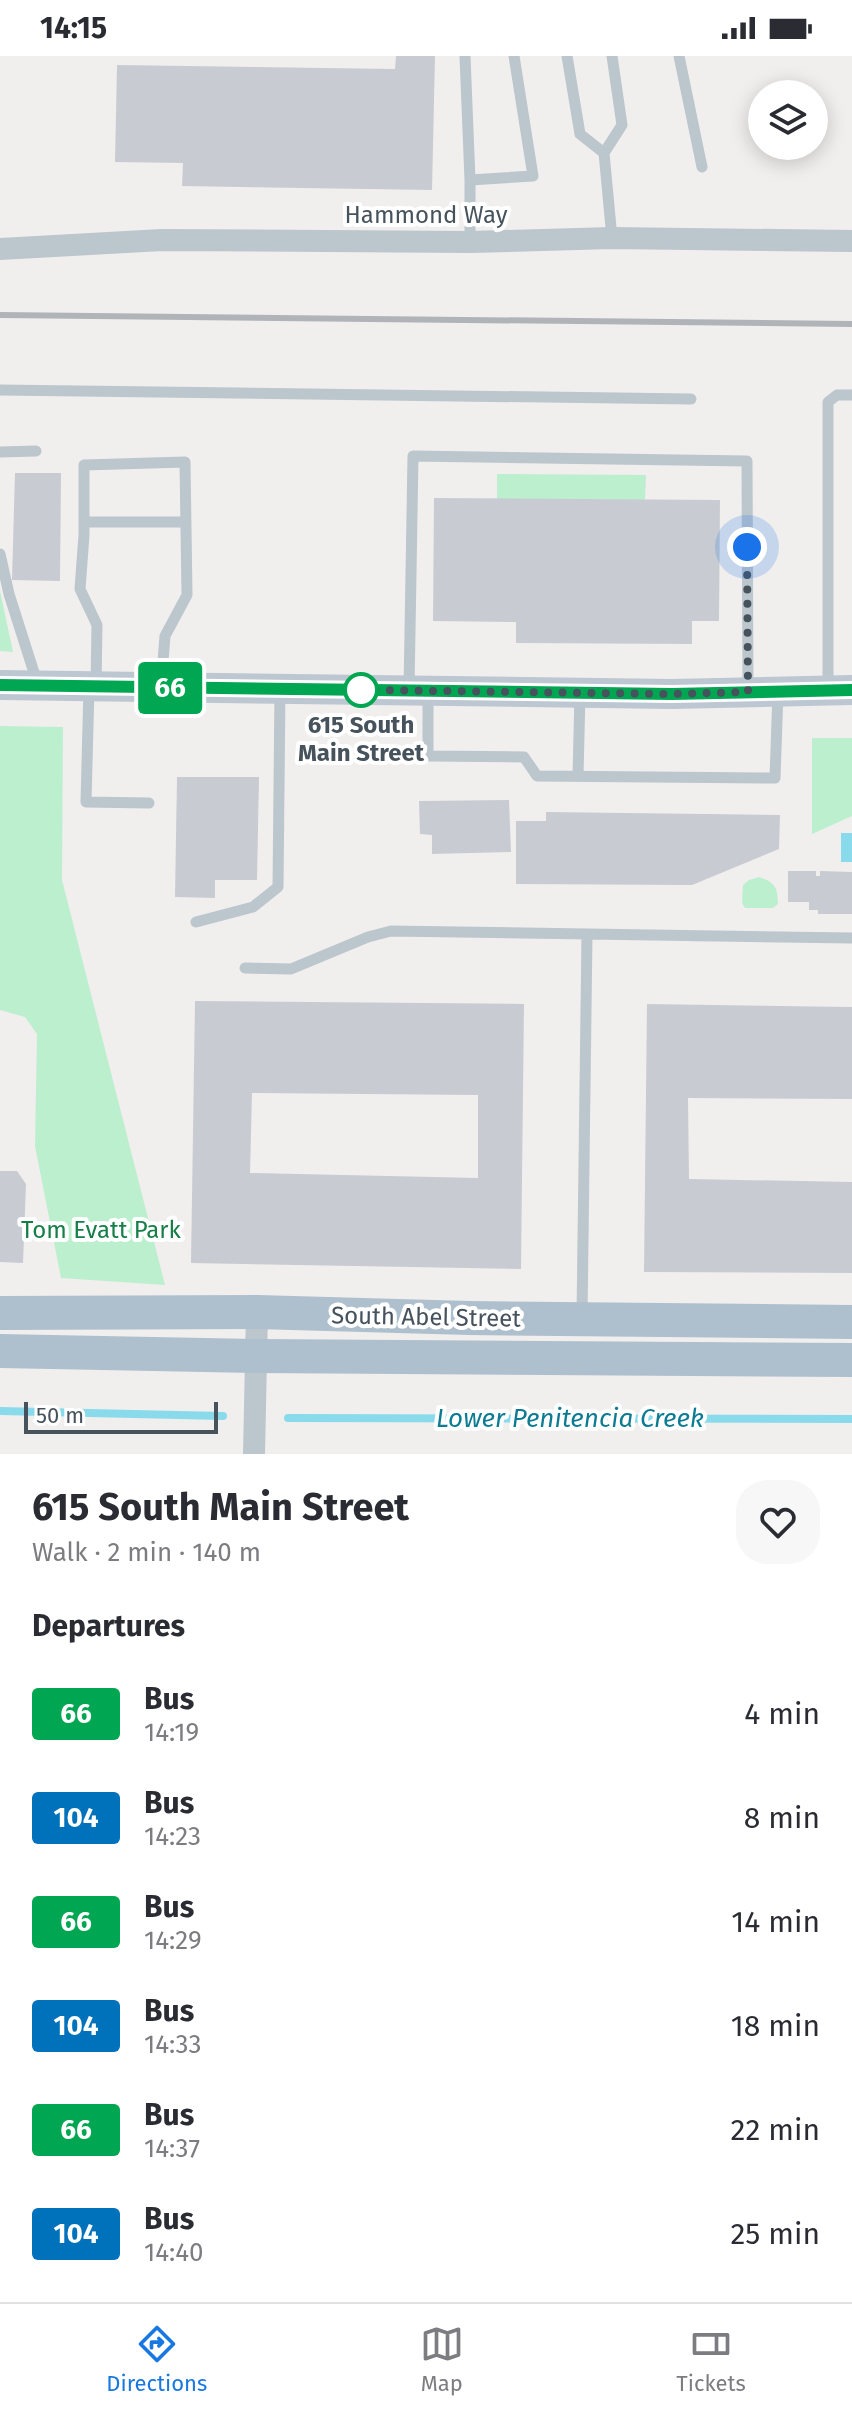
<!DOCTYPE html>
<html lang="en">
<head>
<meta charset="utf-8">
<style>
  :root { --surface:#fff; --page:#f7f7f7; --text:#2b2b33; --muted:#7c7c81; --line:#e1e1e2; --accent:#1877e1 }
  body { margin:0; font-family:"Fira Sans",sans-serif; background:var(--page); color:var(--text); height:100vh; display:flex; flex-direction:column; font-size:30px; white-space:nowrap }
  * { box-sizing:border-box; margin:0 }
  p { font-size:26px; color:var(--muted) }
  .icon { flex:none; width:44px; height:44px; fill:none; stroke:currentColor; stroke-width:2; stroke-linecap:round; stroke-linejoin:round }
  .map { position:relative; height:1398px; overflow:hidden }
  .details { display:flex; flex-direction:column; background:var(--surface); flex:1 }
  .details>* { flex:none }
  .badge { padding:0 16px; border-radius:6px; font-size:28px; line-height:52px }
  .controls { position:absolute; left:748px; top:24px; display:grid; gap:16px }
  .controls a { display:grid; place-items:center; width:80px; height:80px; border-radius:50%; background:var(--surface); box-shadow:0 4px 20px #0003; font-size:40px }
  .scale { position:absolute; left:24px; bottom:20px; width:194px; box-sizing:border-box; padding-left:8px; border:4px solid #46525c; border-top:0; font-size:22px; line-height:28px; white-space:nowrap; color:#46525c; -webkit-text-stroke:6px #fff; paint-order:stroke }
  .you { position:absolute; width:40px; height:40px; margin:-20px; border:6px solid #fff; border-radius:50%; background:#1a73e8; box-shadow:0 0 0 12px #1a73e833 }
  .map>.badge { position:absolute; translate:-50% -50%; box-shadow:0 0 0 4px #fff }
  h2 { padding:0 32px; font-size:30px; line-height:72px }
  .round { display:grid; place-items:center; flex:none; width:84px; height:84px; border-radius:32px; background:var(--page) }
  .overview { display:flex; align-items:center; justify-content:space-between; height:136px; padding:0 32px }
  h1 { font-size:38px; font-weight:700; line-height:60px }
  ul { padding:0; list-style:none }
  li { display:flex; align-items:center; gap:24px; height:104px; padding:0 32px }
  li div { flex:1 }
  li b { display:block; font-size:30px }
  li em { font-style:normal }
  li .badge { min-width:88px; font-weight:700; text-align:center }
  .status { display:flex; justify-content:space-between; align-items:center; height:56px; padding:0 40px; background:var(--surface); direction:ltr }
  .status svg { height:22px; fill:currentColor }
  .menu { display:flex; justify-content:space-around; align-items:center; height:112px; border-top:2px solid var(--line); background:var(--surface); font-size:22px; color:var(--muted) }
  .menu a { display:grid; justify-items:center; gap:4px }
  .menu .current { color:var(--accent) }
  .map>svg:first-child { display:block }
</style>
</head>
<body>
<div class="status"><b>14:15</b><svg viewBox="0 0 49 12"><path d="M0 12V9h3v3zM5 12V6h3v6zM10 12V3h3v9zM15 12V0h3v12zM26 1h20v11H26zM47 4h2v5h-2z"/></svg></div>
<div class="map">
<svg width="852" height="1398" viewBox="0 0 852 1398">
  <rect width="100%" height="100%" fill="#f1eeee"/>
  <path fill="#bcefce" d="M497,418L646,419L645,444L497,443Z
    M0,535L13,596L0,595Z
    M0,670L63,671L62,824L165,1229L61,1222L35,1090L37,978L25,961L0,954Z
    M812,682H852V760L812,778Z
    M759,821C774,826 778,831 778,848L773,852H745L742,847L743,829L749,824Z"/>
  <path fill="#89dbec" d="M841,777H852V806H841Z"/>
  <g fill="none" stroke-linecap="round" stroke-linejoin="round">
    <path stroke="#89dbec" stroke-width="8" d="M0,1355L223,1360
      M288,1362L852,1363"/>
  </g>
  <path fill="#c8cbd1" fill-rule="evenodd" d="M396,0H435L432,134L182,130L183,107L115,106L117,9L395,13Z
    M15,417H61L60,525L12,524Z
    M434,442L720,444L719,565H692V588L516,587V566L433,565Z
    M177,721H259L257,824H215V842L175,841Z
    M509,744L511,796L432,798V779L420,778L419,745Z
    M546,756L780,759L779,793L692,829L516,828V765H546Z
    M788,815H816V820H820V815L852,816V858H818V854H809V846H788Z
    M195,945L524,948L521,1213L191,1207ZM252,1037L478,1039V1122L250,1117Z
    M647,948L852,951V1043L688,1042L689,1123L852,1126V1217L644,1216Z
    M0,1115H17L26,1128L23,1207L0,1206Z"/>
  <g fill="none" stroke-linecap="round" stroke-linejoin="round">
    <path stroke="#bcc6cd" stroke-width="11" d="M465,0L470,124V186
      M567,0L580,78L604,97
      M612,0L622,69L604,97L612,182
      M679,0L702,111
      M470,124L533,120L514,0
      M0,334L691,343
      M0,396L36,395
      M84,466H186
      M0,498L9,538L37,626
      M96,629L97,569L80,533L84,479V409L185,406L187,539L165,580L161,631
      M89,631L86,746L149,747
      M409,634L413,400L747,405L748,633
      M828,635V346L837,339H852
      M428,636V700L524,701L537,720L775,722L778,636
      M578,720L580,637
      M196,866L253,851L278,831L280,633
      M245,912L291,913L368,881L391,875L852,882
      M582,1261L587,878"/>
    <path stroke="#bcc6cd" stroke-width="22" d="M0,193L162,184L470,186L612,182L852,185
      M254,1398L257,1256"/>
    <path stroke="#bcc7d2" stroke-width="30" d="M0,629L672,638L852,634"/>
    <path stroke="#aebfcd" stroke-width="34" d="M0,1257L257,1256L469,1262L852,1266
      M0,1295L255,1300L852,1304"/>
    <path stroke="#b0b4b9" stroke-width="6" d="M0,259L852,268"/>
  </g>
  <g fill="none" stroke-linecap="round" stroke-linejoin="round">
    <defs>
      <path id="line" d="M0,629L672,638L852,634"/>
    </defs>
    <use href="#line" stroke="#fff" stroke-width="18"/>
    <use href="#line" stroke="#00a651" stroke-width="12"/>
    <path stroke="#46525c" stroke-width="8" stroke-dasharray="0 14.4" d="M361,634L672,638L748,636L747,491"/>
  </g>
  <circle fill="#fff" stroke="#00a651" stroke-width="4" cx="361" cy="634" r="16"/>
  <g text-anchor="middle" stroke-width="8" stroke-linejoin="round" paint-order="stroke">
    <g font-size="24" fill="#46525c" stroke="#fff">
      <text x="426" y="167">Hammond Way</text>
      <text transform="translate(426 1261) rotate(1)" y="8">South Abel Street</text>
    </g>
    <g font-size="24" font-weight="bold" fill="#46525c" stroke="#fff">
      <text x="361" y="677">615 South<tspan x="361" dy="28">Main Street</tspan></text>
    </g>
    <g font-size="24" fill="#167e47" stroke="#fff">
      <text x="101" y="1182">Tom Evatt Park</text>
    </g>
    <g font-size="26" font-style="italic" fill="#0d7b92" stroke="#fff">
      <text x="570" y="1371">Lower Penitencia Creek</text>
    </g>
  </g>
</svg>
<div class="controls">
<a><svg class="icon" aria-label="layers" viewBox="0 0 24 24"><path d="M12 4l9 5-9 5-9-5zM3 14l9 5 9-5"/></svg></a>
</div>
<div class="scale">50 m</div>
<div class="you" style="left:747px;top:491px"></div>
<b class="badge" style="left:170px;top:632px;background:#00a651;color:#fff">66</b>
</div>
<section class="details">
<div class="overview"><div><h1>615 South Main Street</h1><p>Walk · 2 min · 140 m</p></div><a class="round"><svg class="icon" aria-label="heart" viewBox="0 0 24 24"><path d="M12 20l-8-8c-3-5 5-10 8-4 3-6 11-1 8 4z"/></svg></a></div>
<h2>Departures</h2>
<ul>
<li><span class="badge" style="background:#00a651;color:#fff">66</span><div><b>Bus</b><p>14:19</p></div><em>4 min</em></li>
<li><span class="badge" style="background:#0072bc;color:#fff">104</span><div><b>Bus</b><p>14:23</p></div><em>8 min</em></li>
<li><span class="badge" style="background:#00a651;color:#fff">66</span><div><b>Bus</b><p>14:29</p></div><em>14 min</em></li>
<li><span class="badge" style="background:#0072bc;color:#fff">104</span><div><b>Bus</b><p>14:33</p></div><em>18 min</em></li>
<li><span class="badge" style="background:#00a651;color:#fff">66</span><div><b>Bus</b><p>14:37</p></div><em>22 min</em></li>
<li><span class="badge" style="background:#0072bc;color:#fff">104</span><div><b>Bus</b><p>14:40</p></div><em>25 min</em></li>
</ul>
</section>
<nav class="menu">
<a class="current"><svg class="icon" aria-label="directions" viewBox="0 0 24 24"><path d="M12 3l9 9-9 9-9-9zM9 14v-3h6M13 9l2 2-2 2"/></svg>Directions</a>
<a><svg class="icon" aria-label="map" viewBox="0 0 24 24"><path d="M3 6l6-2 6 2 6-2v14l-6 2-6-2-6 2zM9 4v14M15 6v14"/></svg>Map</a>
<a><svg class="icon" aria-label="tickets" viewBox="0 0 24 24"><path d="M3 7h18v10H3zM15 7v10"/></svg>Tickets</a>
</nav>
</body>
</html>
